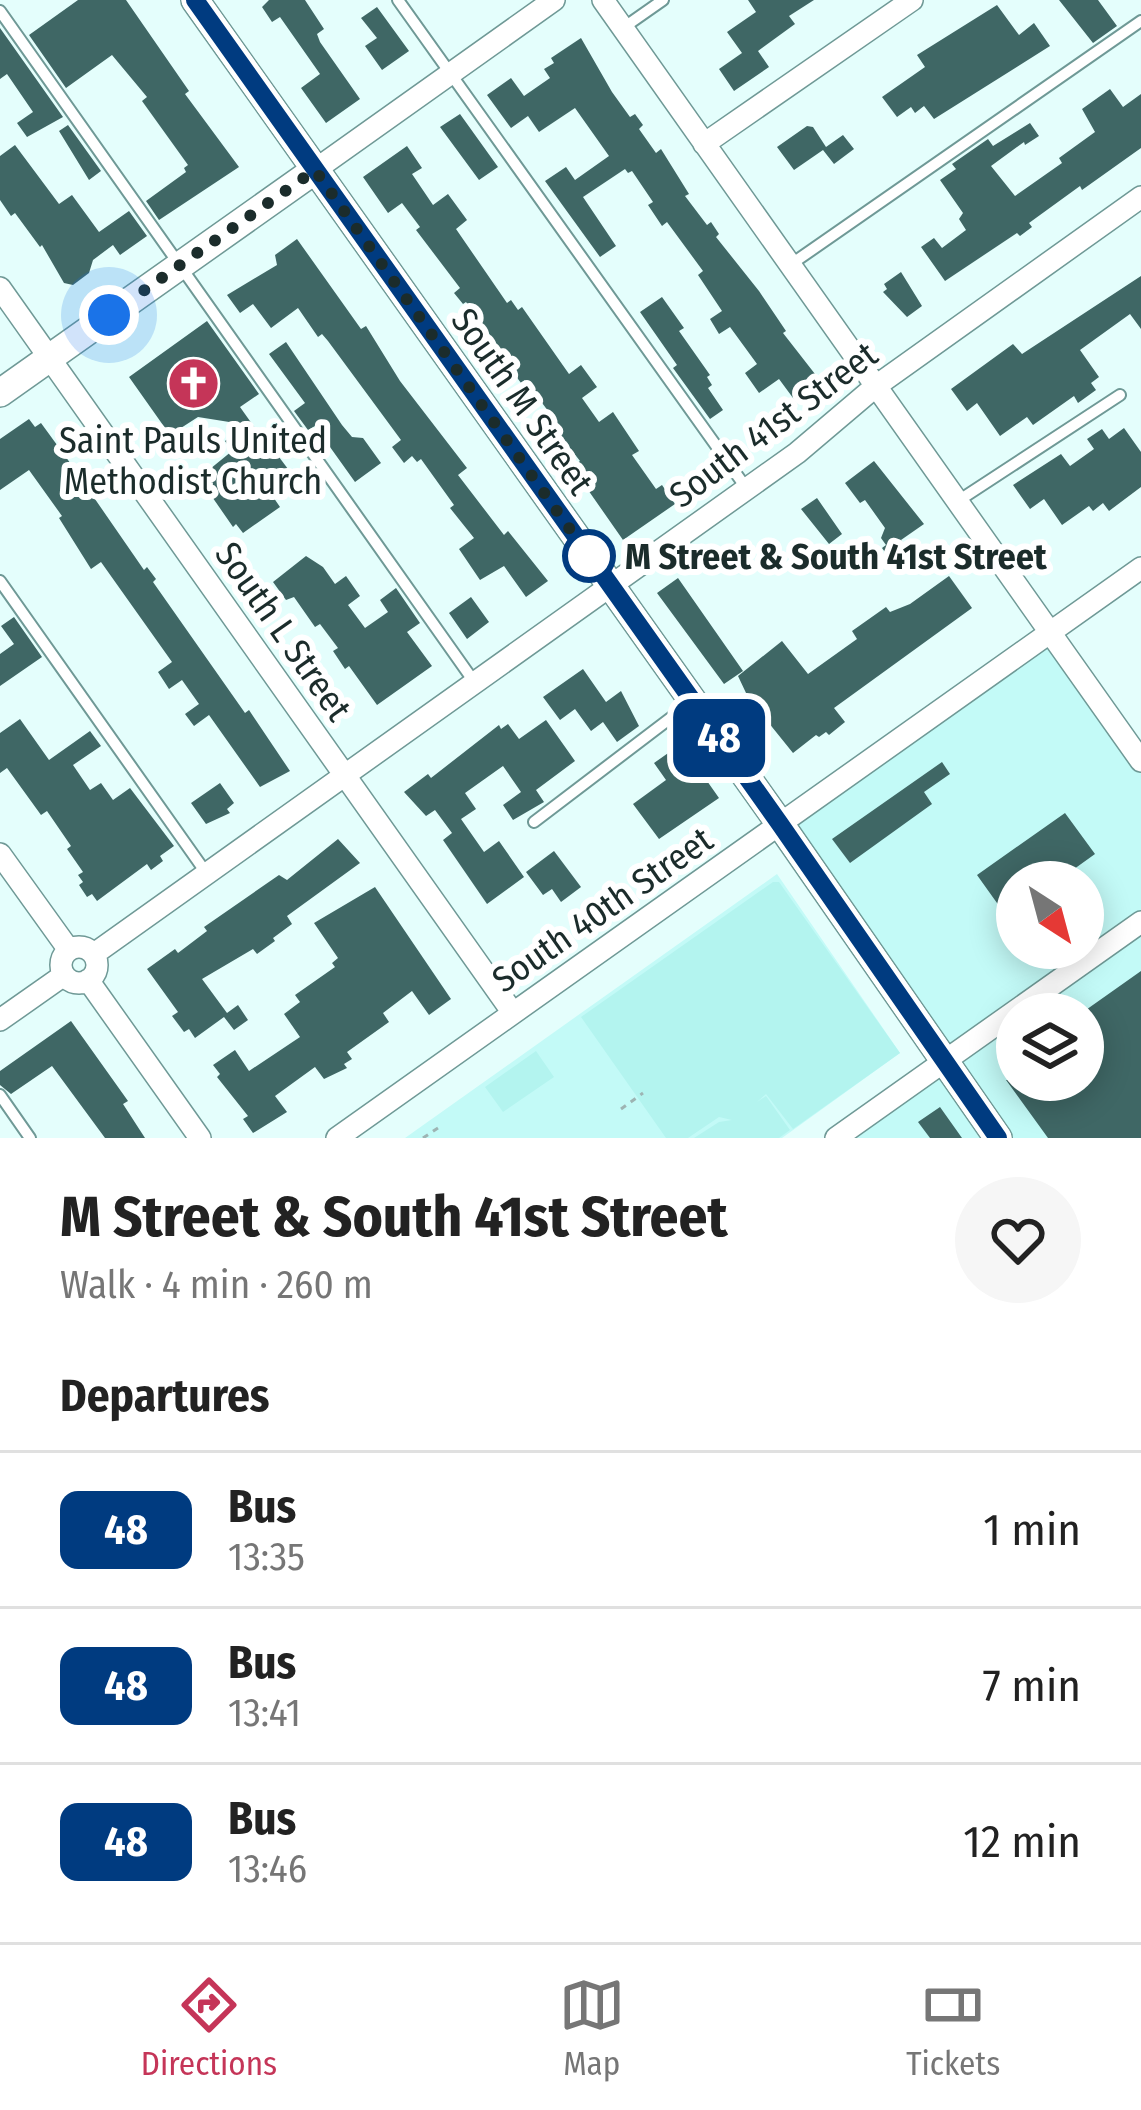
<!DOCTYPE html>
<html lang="en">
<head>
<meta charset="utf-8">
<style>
  :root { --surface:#fff; --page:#f6f6f6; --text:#222; --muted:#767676; --line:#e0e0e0; --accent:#c53558 }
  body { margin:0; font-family:"Fira Sans Condensed",sans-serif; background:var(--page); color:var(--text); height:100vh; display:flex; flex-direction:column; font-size:45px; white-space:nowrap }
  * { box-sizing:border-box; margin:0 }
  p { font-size:39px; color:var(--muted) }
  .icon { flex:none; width:66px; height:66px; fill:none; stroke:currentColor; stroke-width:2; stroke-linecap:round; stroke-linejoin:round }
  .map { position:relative; height:1138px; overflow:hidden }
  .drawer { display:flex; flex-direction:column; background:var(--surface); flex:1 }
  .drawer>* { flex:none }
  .badge { padding:0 24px; border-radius:18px; font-size:42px; line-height:78px }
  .needle { width:78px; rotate:144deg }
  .fabs { position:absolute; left:996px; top:861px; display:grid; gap:24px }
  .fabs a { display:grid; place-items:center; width:108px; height:108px; border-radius:50%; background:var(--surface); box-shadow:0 6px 30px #0003; font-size:60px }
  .you { position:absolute; width:60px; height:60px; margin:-30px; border:9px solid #fff; border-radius:50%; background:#1a73e8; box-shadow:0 0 0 18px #1a73e833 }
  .map>.badge { position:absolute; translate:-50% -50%; box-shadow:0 0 0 6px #fff }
  h2 { padding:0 60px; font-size:45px; line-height:108px }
  .round { display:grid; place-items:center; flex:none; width:126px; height:126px; border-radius:63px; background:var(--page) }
  .headline { display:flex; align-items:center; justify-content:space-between; height:204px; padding:0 60px }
  h1 { font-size:57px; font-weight:700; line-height:90px }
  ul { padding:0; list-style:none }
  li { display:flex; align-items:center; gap:36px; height:156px; padding:0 60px; border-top:3px solid var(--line) }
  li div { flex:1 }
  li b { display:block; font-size:45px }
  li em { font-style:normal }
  li .badge { min-width:132px; font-weight:700; text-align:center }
  .tabs { display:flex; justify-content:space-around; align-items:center; height:168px; border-top:3px solid var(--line); background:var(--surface); font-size:33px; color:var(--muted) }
  .tabs a { display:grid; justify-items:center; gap:6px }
  .tabs .current { color:var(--accent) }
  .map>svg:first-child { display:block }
</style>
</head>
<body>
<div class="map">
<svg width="1141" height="1138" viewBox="0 0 1141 1138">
  <rect width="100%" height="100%" fill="#e4fefc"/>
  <path fill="#c3faf7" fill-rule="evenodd" d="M1052,631L1141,761V1138H836L943,1061L780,824ZM1017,882H1083V948H1017ZM1017,1014H1083V1080H1017Z
    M777,874L900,1053L782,1138H405Z"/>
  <path fill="#b3f4ef" d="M773,882H779L900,1053L793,1129L766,1094L757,1102L766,1096L790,1130L779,1138H694L719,1122L732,1120L719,1117L688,1138H666L581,1017Z
    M536,1051L554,1077L503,1112L485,1087Z"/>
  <path fill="#3f6765" d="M78,0H126L189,91L185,94L239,167L159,220L146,201L186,172L184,168L188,165L142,101L147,97L112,55L66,88L29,35Z
    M269,0H305L324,29L317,34L320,42L360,99L326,123L301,88L320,74L280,17L272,22L262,7Z
    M748,0H814L789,16L795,24L758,51L769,67L734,91L719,69L742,53L727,32L756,12Z
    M1059,0H1098L1117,26L1093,43Z
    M997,5L1019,35L1034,23L1050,46L934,119L924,106L915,113L911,107L897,117L882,97L925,67L917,55Z
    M377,7L409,51L382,70L365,46L377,38L361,18Z
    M0,28L63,117L27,137L17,123L33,112L7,74L0,79Z
    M581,38L612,92L630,117L635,114L643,125L639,129L656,153L661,149L689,194L685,196L707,225L711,222L719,234L716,237L759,291L786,331L783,333L822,383L796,402L779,379L759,393L745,373L757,364L730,327L719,334L710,319L722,311L698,275L703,271L667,222L662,226L648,205L653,202L632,171L628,173L625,169L583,197L616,246L600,257L545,181L566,167L575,180L609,156L575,108L539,132L528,116L511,128L487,95L511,78L524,96L550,78L544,69L554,63L551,58Z
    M1110,89L1123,107L1141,94V148L1082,190L1080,186L1029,223L1032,227L1020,236L1017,233L945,281L921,247L934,238L942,248L966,230L959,219L963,213L940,180L956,169L952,164L988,139L993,146L1030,123L1039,136L1025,145L1024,142L991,166L1015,196L1062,163L1059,158L1095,132L1082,109Z
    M460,114L498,167L479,180L440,127Z
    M68,125L101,171L89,180L59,131Z
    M807,126L813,127L826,147L843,135L854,149L834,164L823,150L794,170L777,147Z
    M15,145L59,204L72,195L99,232L129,211L147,236L120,255L113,245L93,260L89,273L73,285L64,283L42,245L40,247L15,213L11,216L0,200V156Z
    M407,146L422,168L412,174L433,205L448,194L467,220L456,229L507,303L511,300L518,310L522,307L569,374L581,365L597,387L582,398L599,422L613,412L639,451L632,455L656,489L662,485L675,504L623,540L572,467L580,461L553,426L557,423L525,380L521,383L504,360L507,358L466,302L463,304L454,293L460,288L416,230L420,227L402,203L388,213L363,177Z
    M297,239L361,329L366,326L400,381L467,468L458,475L504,535L508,531L548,581L526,597L504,566L480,580L459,549L474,538L450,508L454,505L421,459L417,462L412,456L404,463L392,447L401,440L328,341L322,334L318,337L298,308L271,328L253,304L240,313L227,295L277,265L275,255Z
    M901,272L922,306L907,317L883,292L887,289L884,284Z
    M1141,276V329L1130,314L1080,350L1099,377L1091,383L1096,390L1078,403L1074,396L1033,425L1027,417L1000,436L977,403L967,411L951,389L1013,344L1022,354Z
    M662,297L684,328L679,331L710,375L707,377L712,385L708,388L723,410L710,419L673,368L677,365L640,312Z
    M207,321L259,394L240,407L260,435L278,422L293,442L276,453L288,469L265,485L280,507L243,533L236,524L233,527L199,478L232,451L225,441L248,425L198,417L170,435L129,377Z
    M286,342L342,425L352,437L363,438L381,463L355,482L315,426L308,430L294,411L305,403L269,354Z
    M29,419L35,427L41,423L68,460L144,570L147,567L156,579L153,582L245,713L249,710L290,771L260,787L209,715L194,726L185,714L199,704L182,680L169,689L158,672L172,662L101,562L91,569L59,518L62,516L29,470L0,490V439Z
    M1124,428L1141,452V487L1109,511L1103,503L1093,511L1089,506L1062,525L1044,499L1030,509L1013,485L1061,454L1070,466L1094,449L1087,439L1102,429L1109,439Z
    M874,461L924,524L901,540L909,552L893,563L882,548L886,545L881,538L885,528L865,500L860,503L845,483Z
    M817,498L842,534L829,544L801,509Z
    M306,556L323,567L335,584L346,576L360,596L348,605L365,628L388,612L380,600L396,588L420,623L407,632L432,666L377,705L349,666L345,669L333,651L338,648L320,624L315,627L294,597L286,600L273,582Z
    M949,576L972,608L834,708L845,722L829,735L826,732L819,737L816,735L793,753L768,722L765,725L755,712L738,676L782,641L808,674L857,639L852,631L886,607L890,612L910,604Z
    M678,578L743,671L724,684L657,593Z
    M471,597L489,622L467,639L449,613Z
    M14,617L42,657L0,686V654L14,644L1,626Z
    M583,669L606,702L621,691L639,726L617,742L603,722L591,731L575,709L560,720L543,697Z
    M20,719L49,760L90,731L101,746L73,765L90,790L101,783L113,800L130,788L174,846L160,856L163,861L151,870L147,864L97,901L92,894L87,897L79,885L83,882L78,875L83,872L67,849L71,846L47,811L41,815L7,768L0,773V733Z
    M546,720L575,761L536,790L544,802L513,820L503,805L521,792L503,766L465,793L476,809L461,819L484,852L499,841L524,877L487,904L443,840L452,833L435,810L426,816L404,792L428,774L431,778L499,725L501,729L508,724L519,739Z
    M681,744L719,798L659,839L633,804L666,780L654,763Z
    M942,762L950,774L924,792L932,804L850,863L832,839Z
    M220,783L234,803L227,809L230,813L206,824L191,803Z
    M1065,813L1095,854L1056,882H1017V931L977,875Z
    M338,839L360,863L287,916L292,924L273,938L275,941L257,954L253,949L202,979L227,1013L238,1005L248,1020L234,1030L224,1017L195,1038L189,1029L184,1032L172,1016L178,1012L147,969L175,949L178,953L207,931L204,927L279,875L287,880Z
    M554,851L581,887L561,902L552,889L543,895L526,872Z
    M375,887L451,999L429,1015L412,991L383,1013L389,1022L347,1052L352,1059L344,1064L347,1068L324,1079L315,1067L275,1096L287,1112L253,1133L243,1119L248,1116L217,1077L220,1074L213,1065L235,1050L249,1071L300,1037L284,1014L300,1002L295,995L335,967L332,963L338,958L314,923Z
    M1141,971V1138H1048L1006,1080H1083V1012Z
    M71,1021L128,1101L123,1104L145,1138H105L52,1066L11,1094L0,1085V1071Z
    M940,1107L962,1138H930L918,1122Z"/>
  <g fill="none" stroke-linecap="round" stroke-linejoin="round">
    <defs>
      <path id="service" d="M398,0L747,489
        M0,11L475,683
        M623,28L663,0
        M790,265L1141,21
        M958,501L1120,395
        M0,581L207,874
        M534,822L693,701
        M0,1095L30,1138"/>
      <path id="minor" d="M603,0L1141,761
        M704,144L912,0
        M315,170L554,0
        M0,288L513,1013
        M0,854L69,950
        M61 965a18 18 0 1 1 36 0a18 18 0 1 1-36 0Z
        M94,954L797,453L876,386L1141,197
        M88,980L200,1138
        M0,1020L64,975
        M337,1138L1141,568
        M836,1138L1141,922"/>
      <path id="tertiary" d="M195,0L780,824L998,1138
        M0,393L315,170"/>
    </defs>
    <use href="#service" stroke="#6f9996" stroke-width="14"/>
    <use href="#minor" stroke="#6f9996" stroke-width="24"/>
    <use href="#tertiary" stroke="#6f9996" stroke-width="30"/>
    <path stroke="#9db4b3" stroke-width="3" stroke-dasharray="6 6" stroke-linecap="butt" d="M621,1109L643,1093
      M423,1138L441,1126"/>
    <use href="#service" stroke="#fff" stroke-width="10"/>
    <use href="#minor" stroke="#fff" stroke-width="21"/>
    <use href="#tertiary" stroke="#fff" stroke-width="27"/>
  </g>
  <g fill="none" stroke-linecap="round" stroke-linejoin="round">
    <defs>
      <path id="line" d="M195,0L780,824L998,1138"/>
    </defs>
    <use href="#line" stroke="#fff" stroke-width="27"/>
    <use href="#line" stroke="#003b80" stroke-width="18"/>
    <path stroke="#1b2c2b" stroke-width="12" stroke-dasharray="0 21.6" d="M109,315L315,170L596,566L589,556"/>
  </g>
  <defs>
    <symbol id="church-disc" viewBox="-11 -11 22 22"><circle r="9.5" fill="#c53558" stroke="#fff"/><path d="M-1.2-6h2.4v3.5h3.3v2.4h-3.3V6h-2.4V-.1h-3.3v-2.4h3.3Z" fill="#fff"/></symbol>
  </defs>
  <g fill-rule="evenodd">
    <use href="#church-disc" x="164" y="354" width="59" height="59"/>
  </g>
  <circle fill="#fff" stroke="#003b80" stroke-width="6" cx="589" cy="556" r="24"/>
  <g text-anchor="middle" stroke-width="12" stroke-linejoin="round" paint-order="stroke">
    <g font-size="36" fill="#1b2c2b" stroke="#fff">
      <text transform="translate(523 401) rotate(55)" y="13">South M Street</text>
      <text transform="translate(773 424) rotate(-37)" y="13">South 41st Street</text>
      <text transform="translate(284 631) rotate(55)" y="13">South L Street</text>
      <text transform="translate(602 909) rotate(-35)" y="13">South 40th Street</text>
    </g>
    <g font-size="36" fill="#1b2c2b" stroke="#fff">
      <text x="193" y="453">Saint Pauls United<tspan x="193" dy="41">Methodist Church</tspan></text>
    </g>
    <g font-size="36" font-weight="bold" fill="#1b2c2b" stroke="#fff" text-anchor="start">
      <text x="625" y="569">M Street &amp; South 41st Street</text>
    </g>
  </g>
</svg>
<div class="fabs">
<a><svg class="needle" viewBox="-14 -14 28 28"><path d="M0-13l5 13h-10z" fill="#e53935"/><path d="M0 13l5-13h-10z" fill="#767676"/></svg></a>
<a><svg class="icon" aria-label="layers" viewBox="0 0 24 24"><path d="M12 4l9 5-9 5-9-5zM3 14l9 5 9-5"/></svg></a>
</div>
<div class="you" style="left:109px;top:315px"></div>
<b class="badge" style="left:719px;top:738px;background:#003b80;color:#fff">48</b>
</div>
<section class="drawer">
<div class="headline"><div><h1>M Street &amp; South 41st Street</h1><p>Walk · 4 min · 260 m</p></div><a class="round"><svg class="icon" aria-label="heart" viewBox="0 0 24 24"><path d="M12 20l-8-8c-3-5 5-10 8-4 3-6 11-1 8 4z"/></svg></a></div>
<h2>Departures</h2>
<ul>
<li><span class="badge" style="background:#003b80;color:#fff">48</span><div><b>Bus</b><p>13:35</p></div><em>1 min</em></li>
<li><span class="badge" style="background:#003b80;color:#fff">48</span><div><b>Bus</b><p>13:41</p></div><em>7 min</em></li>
<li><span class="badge" style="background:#003b80;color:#fff">48</span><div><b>Bus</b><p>13:46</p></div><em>12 min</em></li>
</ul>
</section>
<nav class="tabs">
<a class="current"><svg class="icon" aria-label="directions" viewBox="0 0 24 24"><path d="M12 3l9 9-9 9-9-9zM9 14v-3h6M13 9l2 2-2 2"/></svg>Directions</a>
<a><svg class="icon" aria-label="map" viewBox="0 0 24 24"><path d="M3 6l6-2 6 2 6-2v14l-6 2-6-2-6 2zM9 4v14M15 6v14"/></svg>Map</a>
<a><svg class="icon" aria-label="tickets" viewBox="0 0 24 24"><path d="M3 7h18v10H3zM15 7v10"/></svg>Tickets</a>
</nav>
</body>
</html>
